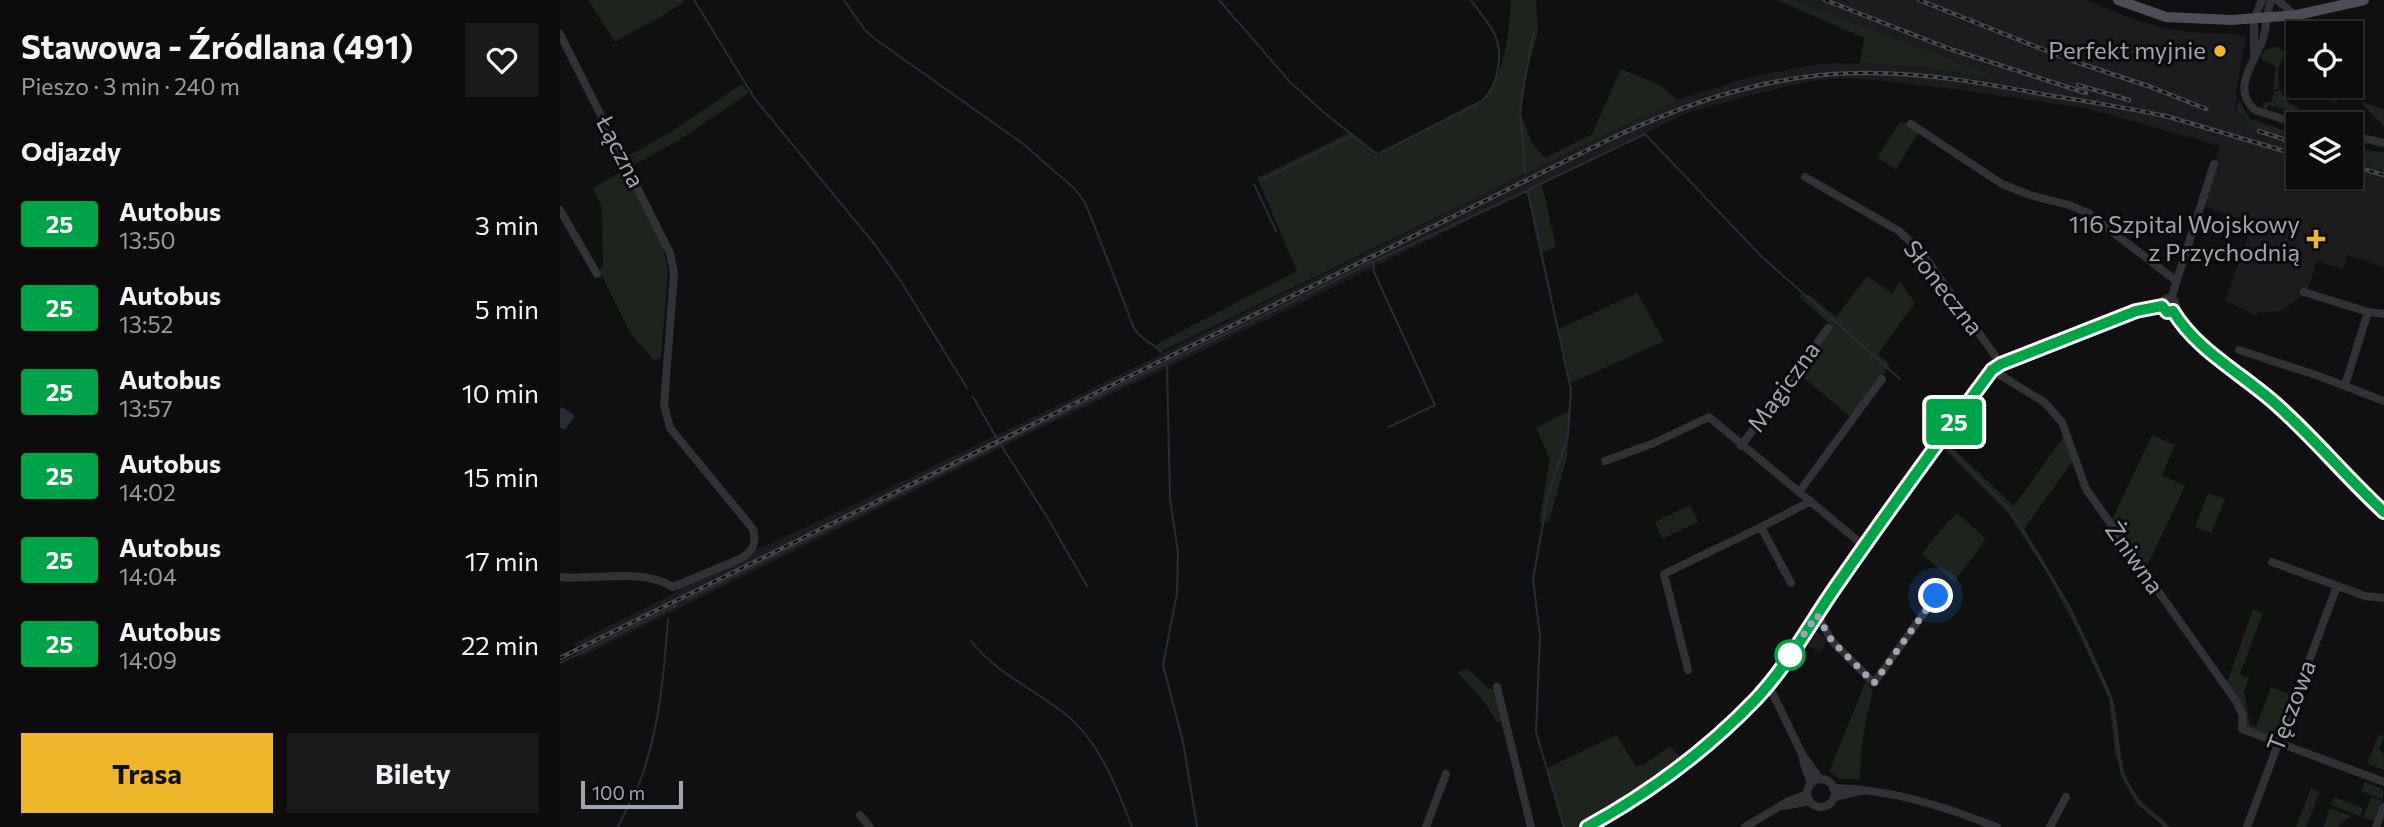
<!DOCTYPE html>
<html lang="pl">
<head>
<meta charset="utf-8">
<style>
  :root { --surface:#0c0c0d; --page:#1a1a1b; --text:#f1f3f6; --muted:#9a9b9d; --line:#2c2c2e; --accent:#eeb62b }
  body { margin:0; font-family:Commissioner,sans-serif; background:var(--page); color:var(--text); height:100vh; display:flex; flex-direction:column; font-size:26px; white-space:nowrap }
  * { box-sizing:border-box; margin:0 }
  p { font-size:23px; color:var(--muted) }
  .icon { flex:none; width:38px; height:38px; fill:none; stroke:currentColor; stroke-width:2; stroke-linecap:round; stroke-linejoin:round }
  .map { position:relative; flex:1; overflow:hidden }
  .panel { display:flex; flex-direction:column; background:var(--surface); width:560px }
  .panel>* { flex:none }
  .badge { padding:0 14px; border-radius:5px; font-size:24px; line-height:46px }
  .fabs { position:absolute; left:1726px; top:21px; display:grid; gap:14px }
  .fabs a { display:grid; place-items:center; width:77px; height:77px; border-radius:0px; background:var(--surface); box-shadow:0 2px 5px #0004,0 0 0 2px var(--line); font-size:35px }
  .scale { position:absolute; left:21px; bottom:18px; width:102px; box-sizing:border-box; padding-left:7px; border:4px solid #a1a5b2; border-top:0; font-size:19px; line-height:24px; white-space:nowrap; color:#a1a5b2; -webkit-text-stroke:5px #0b0b0c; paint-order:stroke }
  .you { position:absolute; width:35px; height:35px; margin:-18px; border:5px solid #fff; border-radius:50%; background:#1a73e8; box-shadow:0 0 0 10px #1a73e833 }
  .map>.badge { position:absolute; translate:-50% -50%; box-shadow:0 0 0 4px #fff }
  h2 { padding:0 21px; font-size:26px; line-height:63px }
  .round { display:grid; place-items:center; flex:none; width:74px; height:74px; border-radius:0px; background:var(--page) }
  .summary { display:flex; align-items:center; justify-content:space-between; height:119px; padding:0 21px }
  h1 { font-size:33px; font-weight:700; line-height:52px }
  .button { display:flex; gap:14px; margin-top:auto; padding:14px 21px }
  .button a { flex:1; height:80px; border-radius:0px; background:var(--accent); color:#111; font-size:28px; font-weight:700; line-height:80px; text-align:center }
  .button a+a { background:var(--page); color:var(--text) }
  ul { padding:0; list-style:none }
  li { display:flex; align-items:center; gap:21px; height:84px; padding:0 21px }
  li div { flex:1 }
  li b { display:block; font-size:26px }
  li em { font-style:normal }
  li .badge { min-width:77px; font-weight:700; text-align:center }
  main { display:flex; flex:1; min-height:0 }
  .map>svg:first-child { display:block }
</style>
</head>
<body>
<main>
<section class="panel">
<div class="summary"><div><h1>Stawowa - Źródlana (491)</h1><p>Pieszo · 3 min · 240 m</p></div><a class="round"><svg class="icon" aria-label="heart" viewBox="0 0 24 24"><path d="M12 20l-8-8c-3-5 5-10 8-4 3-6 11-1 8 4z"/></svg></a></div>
<h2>Odjazdy</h2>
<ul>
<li><span class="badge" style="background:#00a448;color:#fff">25</span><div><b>Autobus</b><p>13:50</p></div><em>3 min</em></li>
<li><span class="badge" style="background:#00a448;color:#fff">25</span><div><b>Autobus</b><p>13:52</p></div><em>5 min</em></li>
<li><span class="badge" style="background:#00a448;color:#fff">25</span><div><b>Autobus</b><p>13:57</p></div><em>10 min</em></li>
<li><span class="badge" style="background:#00a448;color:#fff">25</span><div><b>Autobus</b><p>14:02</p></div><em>15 min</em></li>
<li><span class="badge" style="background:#00a448;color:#fff">25</span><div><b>Autobus</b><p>14:04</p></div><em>17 min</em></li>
<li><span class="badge" style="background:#00a448;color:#fff">25</span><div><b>Autobus</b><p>14:09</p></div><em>22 min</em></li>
</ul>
<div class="button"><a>Trasa</a><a>Bilety</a></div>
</section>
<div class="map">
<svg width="1824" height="827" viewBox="0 0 1824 827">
  <rect width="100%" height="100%" fill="#101011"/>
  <path fill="#1c1c1e" d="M1236,0H1527L1570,18L1604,28L1639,33L1679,34L1686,38L1675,95L1678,97L1674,111L1680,116L1738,138V177H1790V155L1824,167V267L1788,255L1783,269L1757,261L1745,297L1742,296L1721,311L1697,313L1696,316L1665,300L1693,223L1640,205L1660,146L1529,109L1394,89L1293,78L1259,80L1223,87L1126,113L747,300L465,436L21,657L13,644L119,591L117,587L337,484L1117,100L1188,77L1260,64L1300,63L1367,67L1435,78Z
    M1256,631L1267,641L1260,653L1247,645Z"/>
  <path fill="#1c241d" d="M28,0H126C105,16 78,28 55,42Z
    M951,0H976L978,32L965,78L960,112L972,143L985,158L1032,134L1061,69L1100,85L1117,100L601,352L595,345L737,271L697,178L789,133L817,154L922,101C944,80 950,29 951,0Z
    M1217,0H1236L1442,80L1367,67L1300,63L1304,38Z
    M1717,46L1725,53L1718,70L1719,89L1713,90L1716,67L1702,59L1701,56L1704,51Z
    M182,84L189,93L119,140L70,167L65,158L112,131Z
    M1738,86H1761L1778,103L1748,94Z
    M1720,90C1731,113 1752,111 1771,121L1708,105L1706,112L1704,110L1703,103L1712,101L1714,92Z
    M1679,100L1690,119L1738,135V141L1689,124L1690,120L1675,113Z
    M1802,102L1824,109V127L1804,106Z
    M1340,122L1351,124L1360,130L1336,169L1317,158Z
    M1790,146L1824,153V171L1813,168L1814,163L1790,156Z
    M64,170L102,242L108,270L101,358L94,360L71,334L39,270L43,266L42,208L33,188Z
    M982,184L996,247L982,253L966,191Z
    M1307,276L1332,293L1340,282L1355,303L1318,354L1330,365L1292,418L1238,373L1272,326L1240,297V294L1250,295L1276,317Z
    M1077,293L1104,341L1011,383L999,329Z
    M1010,410L1007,457L989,522L979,523L990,459L976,428Z
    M1507,432L1515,458L1464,529C1497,580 1526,634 1550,691C1564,724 1553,763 1576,794C1585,807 1600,816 1611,827H1604L1577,804L1564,782L1555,754L1549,699L1519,634L1487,573L1448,513L1378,443L1382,438L1454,506Z
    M1592,435L1615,445L1602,475L1625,486L1588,564L1582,570L1551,522Z
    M1648,493L1665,499L1651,533L1635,527Z
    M1130,505L1138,522L1102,539L1095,522Z
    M1397,513L1426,539L1394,582L1362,554L1378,533Z
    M1693,609L1703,613L1680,674L1689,678L1684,691L1690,725L1696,727L1711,687L1736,696L1718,742L1682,729L1683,717L1667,683Z
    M908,669L929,689H937L945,721L937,722L923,700L897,672Z
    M1306,681L1313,692C1305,722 1300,748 1300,779H1280L1269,772Z
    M1056,735L1076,766L1085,764L1110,746L1126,763L1027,827H1004L987,768Z
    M1819,735L1824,736V739L1821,738L1822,743L1819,747L1824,755V770L1807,763Z
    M1805,782L1823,789V800L1801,791Z
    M1751,788L1760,792L1746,827H1736Z
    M1774,797L1803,808L1800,816L1771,805Z
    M1811,797L1822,801L1815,821L1803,817Z
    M1770,808L1791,816L1777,827H1763Z"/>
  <path fill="#272d34" d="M0,407L4,408L15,416L5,430L0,428Z"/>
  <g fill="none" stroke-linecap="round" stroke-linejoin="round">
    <path stroke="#272d34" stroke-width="2" d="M134,0L195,99L316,246L342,283L407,388
      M284,0L304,29L315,39L462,143L515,189L524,201L531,217L574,328C580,340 592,342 601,352
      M659,0L731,83L768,116L817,154
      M820,153L922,101C939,85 944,53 934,33C928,21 918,11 911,0
      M965,172L960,112L965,78L974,33
      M703,179L793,135
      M694,184L716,231
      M748,294L812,262
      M607,365L610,499L618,552L617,593L603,665L623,742L637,827
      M413,397L436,437
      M829,427L875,405L814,272L813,262L969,190
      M1383,443L1450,510L1509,606L1551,698L1562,775L1581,805L1607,827
      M441,445L487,517L527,586
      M128,599L440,444L742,297
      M411,641C435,672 473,689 504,713C538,739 557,787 572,827
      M0,663L117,605
      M58,827C66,809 77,792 83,773C100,723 104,671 108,619
      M1004,827L976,732L980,636L973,579L988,496L1008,435L1011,389L968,193L970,189L1085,134L1201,256L1340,379"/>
    <path stroke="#313136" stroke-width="8" d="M1711,0C1706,14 1707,31 1701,44C1692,65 1672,91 1695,110L1738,124
      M1717,0L1734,14
      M0,34L110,253L114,273L104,405L110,428L193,529C197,543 193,552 180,559L113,587C80,567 36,581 0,577
      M1694,55V19L1702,0
      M1351,124L1442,184L1470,195L1509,205L1528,213L1615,280
      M1790,135L1824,143
      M1245,177L1339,231L1362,253L1441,364
      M0,210L37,274
      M1744,292L1808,312L1824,314
      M1602 305a7 7 0 1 1 14 0a7 7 0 1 1-14 0Z
      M1611,299L1654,164
      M1613,311L1632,336L1719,407L1824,513
      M1679,350L1759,376L1824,401
      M1432,370L1484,402L1502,422L1526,489L1676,701L1683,716L1682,729L1824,782
      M1785,385L1808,312
      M1181,446L1268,328
      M1045,461L1094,443L1149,417L1304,546
      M1239,492L1322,379
      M1712,562L1805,596L1824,598
      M1231,583L1201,527L1251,501
      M1257,615L1272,641L1314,683L1376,596
      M1128,670L1104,574L1201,527
      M1208,684L1242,754L1260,779
      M937,687L971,827
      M1242,754L1244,764L1251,783
      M1247 793a14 14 0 1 1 28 0a14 14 0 1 1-28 0Z
      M1273,788C1332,789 1382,806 1437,827
      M1274,797L1301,791
      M1224,806L1250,801
      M300,815L310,827
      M866,827L886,774
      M1027,827C1089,793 1146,751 1196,699C1230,663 1254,618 1282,577C1331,507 1381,439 1432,370L1441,364L1576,311L1602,306
      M1185,827L1227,802L1247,794
      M1490,827L1506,797
      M1687,827L1777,586
      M1816,827L1824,807"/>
    <path stroke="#4d4e55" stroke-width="10" d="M1558,0L1606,17L1671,20L1737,15L1804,0"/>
    <defs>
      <path id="rail" d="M1265,0L1390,49L1526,93
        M1359,0L1507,59L1591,87L1646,109
        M1518,85L1569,100
        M1606,116L1738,155
        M1699,131L1738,144
        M1790,165L1824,175
        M0,658L1048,140C1130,101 1216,72 1308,73C1369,73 1428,84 1487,95C1529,102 1572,108 1613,118"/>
    </defs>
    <use href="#rail" stroke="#48494f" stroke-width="4.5"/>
    <use href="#rail" stroke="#0b0b0c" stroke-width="2" stroke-dasharray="5" stroke-linecap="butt"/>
  </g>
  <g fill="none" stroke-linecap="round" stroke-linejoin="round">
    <defs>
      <path id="line" d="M1027,827C1089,793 1146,751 1196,699C1229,664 1252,620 1279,582C1329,510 1380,440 1432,370L1441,364L1576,311L1602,306L1607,312L1613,311C1637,351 1683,374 1717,405C1755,439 1787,478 1824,512"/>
    </defs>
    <use href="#line" stroke="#fff" stroke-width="16"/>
    <use href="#line" stroke="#00a448" stroke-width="10"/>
    <path stroke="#a1a5b2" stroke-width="7" stroke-dasharray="0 12.6" d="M1230,655L1257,615L1272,641L1314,683L1376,596"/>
  </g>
  <g fill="#eeb62b" stroke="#0b0b0c" stroke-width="2.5">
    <circle cx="1660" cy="51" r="7"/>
    <path d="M1752.5 228.5h7v7h7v7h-7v7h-7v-7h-7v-7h7z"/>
  </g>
  <circle fill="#fff" stroke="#00a448" stroke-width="3.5" cx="1230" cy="655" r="14"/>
  <g text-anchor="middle" stroke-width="6" stroke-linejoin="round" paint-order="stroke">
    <g font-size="24" fill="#a1a5b2" stroke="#0b0b0c" text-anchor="end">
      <text x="1646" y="59">Perfekt myjnie</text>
      <text x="1740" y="233">116 Szpital Wojskowy<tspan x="1740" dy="28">z Przychodnią</tspan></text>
    </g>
    <g font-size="24" fill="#a1a5b2" stroke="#0b0b0c">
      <text transform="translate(60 152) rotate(63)" y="8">Łączna</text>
      <text transform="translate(1383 288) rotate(52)" y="8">Słoneczna</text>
      <text transform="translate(1224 387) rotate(-54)" y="8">Magiczna</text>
      <text transform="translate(1574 558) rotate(55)" y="8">Żniwna</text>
      <text transform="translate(1732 706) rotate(-69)" y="8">Tęczowa</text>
    </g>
  </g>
</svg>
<div class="fabs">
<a><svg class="icon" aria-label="locate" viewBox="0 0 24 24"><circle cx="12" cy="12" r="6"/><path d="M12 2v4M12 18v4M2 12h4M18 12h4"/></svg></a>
<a><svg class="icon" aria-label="layers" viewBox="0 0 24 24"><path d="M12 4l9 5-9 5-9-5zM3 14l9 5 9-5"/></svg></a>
</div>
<div class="scale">100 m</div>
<div class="you" style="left:1376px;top:596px"></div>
<b class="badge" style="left:1394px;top:422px;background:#00a448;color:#fff">25</b>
</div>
</main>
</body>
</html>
